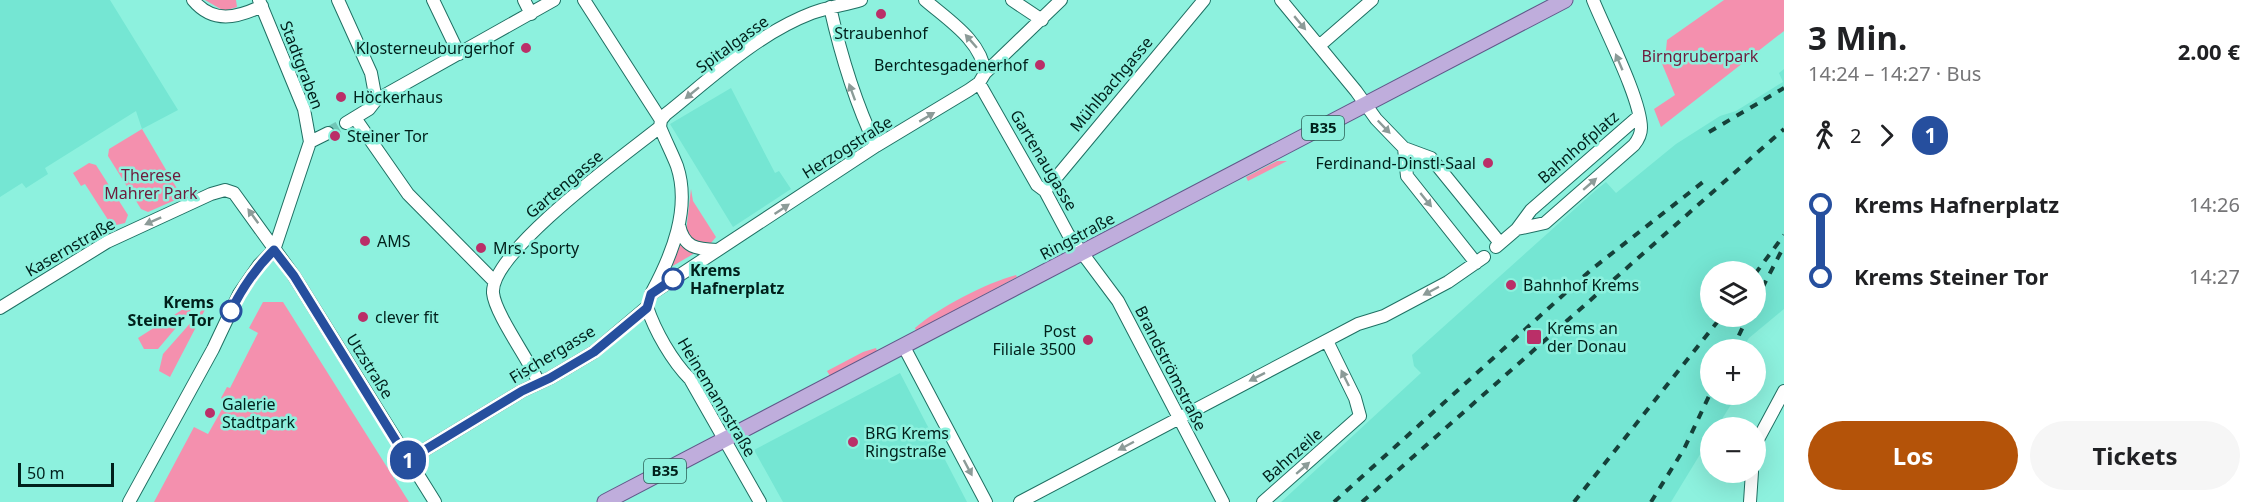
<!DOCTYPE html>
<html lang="de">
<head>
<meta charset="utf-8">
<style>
  :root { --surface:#fff; --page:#f6f6f6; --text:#202124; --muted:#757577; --accent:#b45309 }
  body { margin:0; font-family:"Noto Sans",sans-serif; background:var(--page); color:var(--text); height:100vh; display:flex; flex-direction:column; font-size:22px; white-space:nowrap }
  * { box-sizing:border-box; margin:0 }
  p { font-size:20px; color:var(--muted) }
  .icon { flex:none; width:33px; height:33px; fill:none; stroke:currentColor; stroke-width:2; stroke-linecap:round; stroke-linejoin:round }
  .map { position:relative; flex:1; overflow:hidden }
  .sheet { display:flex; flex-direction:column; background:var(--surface); width:480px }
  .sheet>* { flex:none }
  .badge { padding:0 12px; border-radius:20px; font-size:21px; line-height:39px }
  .controls { position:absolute; left:1700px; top:261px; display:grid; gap:12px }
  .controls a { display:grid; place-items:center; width:66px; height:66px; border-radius:50%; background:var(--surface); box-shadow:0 6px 24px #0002; font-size:30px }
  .scale { position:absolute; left:18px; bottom:15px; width:96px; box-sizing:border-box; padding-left:6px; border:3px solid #00201b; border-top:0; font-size:16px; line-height:21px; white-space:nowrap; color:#00201b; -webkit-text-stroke:4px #8df1de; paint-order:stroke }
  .map>.badge { position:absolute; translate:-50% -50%; box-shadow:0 0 0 3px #fff }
  .legs { display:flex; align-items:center; gap:9px; height:66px; padding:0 24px; font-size:20px }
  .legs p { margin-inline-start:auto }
  .headline { display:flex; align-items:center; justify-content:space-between; height:102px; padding:0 24px }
  h1 { font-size:33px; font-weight:700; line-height:45px }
  .cta { display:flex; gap:12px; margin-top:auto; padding:12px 24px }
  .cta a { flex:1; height:69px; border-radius:36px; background:var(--accent); color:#fff; font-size:24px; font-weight:700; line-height:69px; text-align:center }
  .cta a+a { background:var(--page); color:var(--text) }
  ul { padding:0 24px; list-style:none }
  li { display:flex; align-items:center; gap:21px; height:72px; font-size:22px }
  li i { display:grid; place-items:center; width:9px; height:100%; margin:0 8px; background:currentColor }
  li i::after { content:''; width:15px; height:15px; margin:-8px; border:4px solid; border-radius:50%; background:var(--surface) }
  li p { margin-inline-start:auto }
  li:first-child i { background:linear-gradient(#0000 50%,currentColor 0) }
  li:last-child i { background:linear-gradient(currentColor 50%,#0000 0) }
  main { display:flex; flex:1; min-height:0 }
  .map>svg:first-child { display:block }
</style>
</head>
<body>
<main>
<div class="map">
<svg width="1784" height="502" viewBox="0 0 1784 502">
  <rect width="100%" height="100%" fill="#8df1de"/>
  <path fill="#75e6d3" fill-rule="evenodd" d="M0,0H110L178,110L142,129L136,111L45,168L48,174L26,188L22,183L0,197Z
    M1784,69V309L1749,338L1742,349L1710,350V394L1737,395L1717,427L1710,428V438L1671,502H1281L1421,373L1414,366L1412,355L1596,190L1606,182L1616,193L1676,144L1720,116L1736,111L1783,82L1779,73ZM1710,272H1755V316H1710Z
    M731,88L775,173L779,171L791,189L733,227L670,124Z
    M900,373L967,502H783L754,450Z"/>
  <path fill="#f490ae" d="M205,0H236L237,7L224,11Z
    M1724,0H1784V31L1661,127L1654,109L1675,95L1660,59L1666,50L1667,40Z
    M142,129L182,197L148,212L141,209L108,156L109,149Z
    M1277,161H1287L1248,181L1246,177Z
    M89,163L96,165L128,215L125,223L112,226L85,184L81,186L73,173Z
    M691,189L693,201L716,237L711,243L693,242L686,232Z
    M681,245L695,253L671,267L679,247Z
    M1016,275L1017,277L916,331L915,328C938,308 986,283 1016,275Z
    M202,297L158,349H144L138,338Z
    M209,302L170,377L159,371L163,354Z
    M263,302H283L409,502H154L194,427L208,434L226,402L221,398L227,387L230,388L258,333L249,328Z
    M876,348L877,351L830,376L827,371L863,352Z"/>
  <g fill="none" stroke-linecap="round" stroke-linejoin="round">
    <path stroke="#71c7b7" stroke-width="12" stroke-dasharray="12 6" stroke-linecap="butt" d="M328,133L346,123"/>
    <defs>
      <path id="minor" d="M193,0C213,24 237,18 262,6
        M338,0L371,73L376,100
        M433,0L459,54
        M524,0L531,14
        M584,0L661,120
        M925,0C948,20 982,41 985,73
        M1012,0L1042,20
        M1281,0L1356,91L1376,119L1404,148L1431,158L1500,243
        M830,7C841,56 854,100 876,146
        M1319,46L1372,0
        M979,83L1037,185L1045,191L1068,234L1118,301L1223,502
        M355,118L408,194L494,281
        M346,123L369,109L376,100L554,0
        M310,142L328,133
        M1404,148L1407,176L1476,263
        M1045,191L1204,0
        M679,225C684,248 696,249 717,250
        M1517,229L1545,223L1634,145C1638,140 1641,135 1641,128C1641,99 1605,30 1593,0
        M1496,247L1517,229L1531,210L1639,116
        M652,292C672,255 691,208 677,166C672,153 665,140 660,127
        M651,294L876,146L969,90L979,83L985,73L1061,0
        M647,307C655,331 672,361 690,379L760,502
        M0,308L107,242L211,194L225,190L234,193L294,276L435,502
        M904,347L986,502
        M539,383C529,360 495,314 493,293C490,252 626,154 660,127L661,120L666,114C711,78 757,34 812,13C828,7 845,5 861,0
        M1755,445L1784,391
        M408,460L522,391L550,378L594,352L647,307
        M129,502L213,349L239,294L259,265L274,250L310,142L304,109L259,0
        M1020,502L1358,324L1384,316L1448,282L1484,257
        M1263,502L1360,416L1355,398L1327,341
        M1750,502L1752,472"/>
      <path id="major" d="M605,502L1565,0"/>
    </defs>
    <use href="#minor" stroke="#1f7063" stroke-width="14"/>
    <use href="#major" stroke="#605889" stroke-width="17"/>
    <use href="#minor" stroke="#fff" stroke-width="12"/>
    <use href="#major" stroke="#bfaddc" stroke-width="15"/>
    <path stroke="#16413a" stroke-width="4" stroke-dasharray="8 8" stroke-linecap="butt" d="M1709,132L1784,88
      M1755,274L1784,235
      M1755,302L1784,246
      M1732,350L1748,316
      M1334,502L1592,269L1703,182
      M1362,502L1784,129
      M1574,502L1722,316
      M1651,502L1684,449L1710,394"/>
  </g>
  <defs><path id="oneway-solid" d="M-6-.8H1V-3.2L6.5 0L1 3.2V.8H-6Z" transform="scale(1.5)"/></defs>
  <g fill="#8c9b98">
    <use href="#oneway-solid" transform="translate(1300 23) rotate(50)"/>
    <use href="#oneway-solid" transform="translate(971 41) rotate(-131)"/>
    <use href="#oneway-solid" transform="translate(1619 62) rotate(-113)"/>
    <use href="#oneway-solid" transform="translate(852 92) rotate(-110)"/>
    <use href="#oneway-solid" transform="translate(692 93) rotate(141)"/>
    <use href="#oneway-solid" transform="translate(927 117) rotate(-31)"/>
    <use href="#oneway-solid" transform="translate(1384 127) rotate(46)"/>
    <use href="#oneway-solid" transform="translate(1590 184) rotate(-41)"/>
    <use href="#oneway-solid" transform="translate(1426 200) rotate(51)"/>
    <use href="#oneway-solid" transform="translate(782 209) rotate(-34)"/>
    <use href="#oneway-solid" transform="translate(253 216) rotate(-126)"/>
    <use href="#oneway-solid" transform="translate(153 221) rotate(156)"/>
    <use href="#oneway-solid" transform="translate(1431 291) rotate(152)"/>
    <use href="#oneway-solid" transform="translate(1257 377) rotate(153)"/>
    <use href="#oneway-solid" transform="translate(1345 378) rotate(-116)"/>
    <use href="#oneway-solid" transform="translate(1126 446) rotate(152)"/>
    <use href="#oneway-solid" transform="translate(968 468) rotate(62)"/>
    <use href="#oneway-solid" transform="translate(1303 468) rotate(-41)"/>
  </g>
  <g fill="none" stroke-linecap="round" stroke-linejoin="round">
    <defs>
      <path id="line-1" d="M231,311C242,288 256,268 274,250L294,276L408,460L522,391L550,378L594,352L647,308L651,294L673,279"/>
    </defs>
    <use href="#line-1" stroke="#fff" stroke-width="14"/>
    <use href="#line-1" stroke="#264f9e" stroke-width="9"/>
  </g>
  <g fill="#ba2f68" stroke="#8df1de" stroke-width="2">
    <circle cx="881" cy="14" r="6"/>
    <circle cx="526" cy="48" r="6"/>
    <circle cx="1040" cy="65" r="6"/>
    <circle cx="341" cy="97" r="6"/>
    <circle cx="335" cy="136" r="6"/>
    <circle cx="1488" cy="163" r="6"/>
    <circle cx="365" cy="241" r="6"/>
    <circle cx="481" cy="248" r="6"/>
    <circle cx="1511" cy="285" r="6"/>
    <circle cx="363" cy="317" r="6"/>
    <rect x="1526" y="329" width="16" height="16" rx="3"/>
    <circle cx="1088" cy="340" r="6"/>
    <circle cx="210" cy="413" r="6"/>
    <circle cx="853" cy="442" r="6"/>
  </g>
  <g fill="#fff" stroke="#264f9e" stroke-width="3">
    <circle cx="673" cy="279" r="10"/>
    <circle cx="231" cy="311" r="10"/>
  </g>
  <g text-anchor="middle" stroke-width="5" stroke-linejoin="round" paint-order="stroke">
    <g fill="#8df1de" stroke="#2a5f56" stroke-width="1.5">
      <rect x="1302" y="116" width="42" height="24" rx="4.5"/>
      <rect x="644" y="459" width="42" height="24" rx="4.5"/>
    </g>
    <g font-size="15" font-weight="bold" fill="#00201b">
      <text x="1323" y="133">B35</text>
      <text x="665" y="476">B35</text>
    </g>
    <g font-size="16" fill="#00201b" stroke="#8df1de" text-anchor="start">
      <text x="881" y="39" text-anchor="middle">Straubenhof</text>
      <text x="514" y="54" text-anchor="end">Klosterneuburgerhof</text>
      <text x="1028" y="71" text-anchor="end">Berchtesgadenerhof</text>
      <text x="353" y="103">Höckerhaus</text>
      <text x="347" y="142">Steiner Tor</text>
      <text x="1476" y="169" text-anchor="end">Ferdinand-Dinstl-Saal</text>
      <text x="377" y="247">AMS</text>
      <text x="493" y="254">Mrs. Sporty</text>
      <text x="1523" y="291">Bahnhof Krems</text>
      <text x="375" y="323">clever fit</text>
      <text x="1547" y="334">Krems an<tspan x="1547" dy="18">der Donau</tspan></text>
      <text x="1076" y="337" text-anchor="end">Post<tspan x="1076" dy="18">Filiale 3500</tspan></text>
      <text x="222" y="410">Galerie<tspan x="222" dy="18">Stadtpark</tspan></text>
      <text x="865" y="439">BRG Krems<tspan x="865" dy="18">Ringstraße</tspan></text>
    </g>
    <g font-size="16" fill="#00201b" stroke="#8df1de">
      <text transform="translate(732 44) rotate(-36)" y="6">Spitalgasse</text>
      <text transform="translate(302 65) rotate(69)" y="6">Stadtgraben</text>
      <text transform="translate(1111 84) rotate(-50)" y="6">Mühlbachgasse</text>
      <text transform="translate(847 147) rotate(-32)" y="6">Herzogstraße</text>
      <text transform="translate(1578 147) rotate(-41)" y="6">Bahnhofplatz</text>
      <text transform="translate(1044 160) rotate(59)" y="6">Gartenaugasse</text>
      <text transform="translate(564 184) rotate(-40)" y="6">Gartengasse</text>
      <text transform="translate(1077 236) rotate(-28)" y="6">Ringstraße</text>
      <text transform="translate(70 247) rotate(-30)" y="6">Kasernstraße</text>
      <text transform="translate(552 354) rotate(-31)" y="6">Fischergasse</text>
      <text transform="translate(370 366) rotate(58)" y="6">Utzstraße</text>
      <text transform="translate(1171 368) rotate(63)" y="6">Brandströmstraße</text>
      <text transform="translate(717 397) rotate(59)" y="6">Heinemannstraße</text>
      <text transform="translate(1292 455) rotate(-41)" y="6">Bahnzeile</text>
    </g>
    <g font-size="16" fill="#6e1b3c" stroke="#8df1de">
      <text x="1700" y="62">Birngruberpark</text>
      <text x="151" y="181">Therese<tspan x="151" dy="18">Mahrer Park</tspan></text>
    </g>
    <g font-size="16" font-weight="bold" fill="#00201b" stroke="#8df1de" text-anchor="start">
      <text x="690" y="276">Krems<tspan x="690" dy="18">Hafnerplatz</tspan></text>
      <text x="214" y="308" text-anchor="end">Krems<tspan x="214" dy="18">Steiner Tor</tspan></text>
    </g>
  </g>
</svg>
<div class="controls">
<a><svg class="icon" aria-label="layers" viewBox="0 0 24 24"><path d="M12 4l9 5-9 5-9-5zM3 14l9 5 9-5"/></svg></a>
<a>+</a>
<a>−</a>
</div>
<div class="scale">50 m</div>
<b class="badge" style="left:408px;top:460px;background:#264f9e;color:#fff">1</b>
</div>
<section class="sheet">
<div class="headline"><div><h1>3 Min.</h1><p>14:24 – 14:27 · Bus</p></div><b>2.00 €</b></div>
<div class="legs"><svg class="icon" aria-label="walk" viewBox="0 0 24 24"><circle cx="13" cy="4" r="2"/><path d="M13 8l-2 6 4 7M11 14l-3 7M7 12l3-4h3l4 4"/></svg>2<svg class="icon" aria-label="forward" viewBox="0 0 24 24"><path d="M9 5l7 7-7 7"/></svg><b class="badge" style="background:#264f9e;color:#fff">1</b></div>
<ul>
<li><i style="color:#264f9e"></i><b>Krems Hafnerplatz</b><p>14:26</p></li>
<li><i style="color:#264f9e"></i><b>Krems Steiner Tor</b><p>14:27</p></li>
</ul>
<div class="cta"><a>Los</a><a>Tickets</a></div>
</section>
</main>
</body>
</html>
